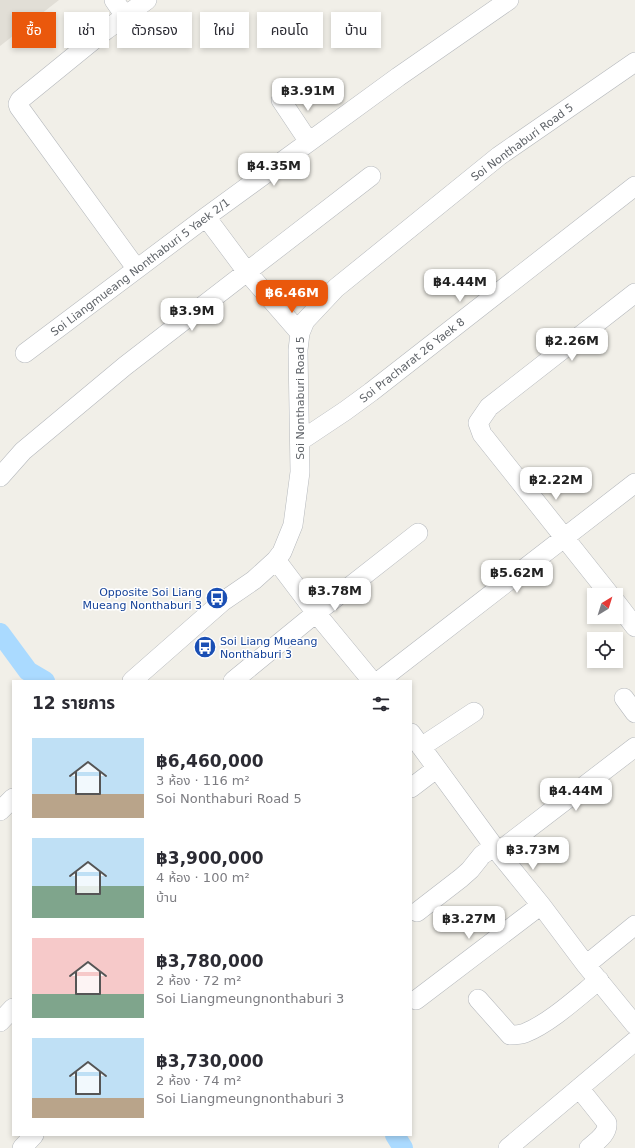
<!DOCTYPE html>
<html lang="th">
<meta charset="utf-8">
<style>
body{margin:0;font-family:"DejaVu Sans","Noto Sans Thai",sans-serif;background:#f2f2f3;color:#2b2b33;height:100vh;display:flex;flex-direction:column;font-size:15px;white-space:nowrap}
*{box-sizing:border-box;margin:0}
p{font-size:13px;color:#7c7c81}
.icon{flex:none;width:22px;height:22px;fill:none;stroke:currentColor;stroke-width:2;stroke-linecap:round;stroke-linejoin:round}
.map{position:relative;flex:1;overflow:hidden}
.drawer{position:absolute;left:12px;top:680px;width:400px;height:456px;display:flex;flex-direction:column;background:#fff;border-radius:0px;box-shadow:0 2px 6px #0003}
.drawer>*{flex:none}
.hud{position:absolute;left:12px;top:12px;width:400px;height:36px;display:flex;gap:8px}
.needle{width:26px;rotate:38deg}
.tools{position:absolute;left:587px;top:588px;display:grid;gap:8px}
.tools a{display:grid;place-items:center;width:36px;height:36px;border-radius:0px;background:#fff;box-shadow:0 2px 6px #0003;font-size:20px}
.price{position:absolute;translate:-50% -34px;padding:0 9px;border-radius:8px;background:#fff;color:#222;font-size:13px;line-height:26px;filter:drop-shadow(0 1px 2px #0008)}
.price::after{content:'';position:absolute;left:50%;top:24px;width:12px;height:9px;margin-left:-6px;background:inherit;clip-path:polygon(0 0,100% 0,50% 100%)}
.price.selected{background:#ea580c;color:#fff}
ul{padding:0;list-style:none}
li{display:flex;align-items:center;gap:12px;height:100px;padding:0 20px}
li span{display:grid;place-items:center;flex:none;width:112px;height:80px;border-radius:0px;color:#555}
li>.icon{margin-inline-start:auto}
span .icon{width:48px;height:48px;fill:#fffc;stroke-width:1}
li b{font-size:17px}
h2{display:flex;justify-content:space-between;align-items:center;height:48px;padding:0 20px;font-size:17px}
.tag{padding:0 14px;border-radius:0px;background:#fff;box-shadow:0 2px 6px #0003;font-size:14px;line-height:36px}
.tag.selected{background:#ea580c;color:#fff}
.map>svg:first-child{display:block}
.education{fill:#e1ded6}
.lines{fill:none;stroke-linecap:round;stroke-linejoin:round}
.canal{stroke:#aadaff;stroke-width:20}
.minor-casing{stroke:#b5b8bc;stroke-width:20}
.minor{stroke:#fff;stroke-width:19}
.labels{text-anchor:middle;stroke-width:3;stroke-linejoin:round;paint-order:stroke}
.street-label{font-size:11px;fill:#5f6368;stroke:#fff}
.transit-label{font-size:11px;fill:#164399;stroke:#fff;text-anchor:end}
</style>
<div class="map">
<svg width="635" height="1148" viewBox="0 0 635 1148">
<rect width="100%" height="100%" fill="#f1efe8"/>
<path class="education" d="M0,0H59L0,46Z"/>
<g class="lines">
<path class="canal" d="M0,633L28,671L45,681
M395,1135L403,1148"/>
<g class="minor-casing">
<path id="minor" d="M114,0L125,16
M281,100L309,142
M206,217L247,272L300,333
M136,268L19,107L18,104L20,100L106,30L147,0
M25,353L206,217L398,77L509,0
M300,441L345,411L371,392L635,186
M0,477L23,451L125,366L371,176
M276,560L316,613L372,681
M610,595L482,434L478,423L489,407L635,293
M616,602L635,627
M132,681L222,602L254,580L276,560L282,552L293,525L300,472L298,350L300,333L305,321L336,288L499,156L635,62
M233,681L316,613L418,533
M379,681L635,483
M624,698L635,713
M411,733L498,852L541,905L586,965L635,1025
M421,747L474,712
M411,788L436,769
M0,811L13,798
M498,852L635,747
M417,912L461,878L470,870L482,855L494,847
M586,965L635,925
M478,999L510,1035C515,1035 520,1035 525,1033C550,1023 578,997 599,980
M416,1000L541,905
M0,1022L13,1008
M579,1088L607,1123C608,1134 597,1141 589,1148
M22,1148L34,1135
M508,1148L635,1041"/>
</g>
<use href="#minor" class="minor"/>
</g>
<defs>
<g id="bus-disc" transform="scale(1.15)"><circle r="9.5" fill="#1a4fb4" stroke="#fff"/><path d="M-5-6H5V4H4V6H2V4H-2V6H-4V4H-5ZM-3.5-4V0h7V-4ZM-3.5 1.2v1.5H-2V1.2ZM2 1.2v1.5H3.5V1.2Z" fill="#fff"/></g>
</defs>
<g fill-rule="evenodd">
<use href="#bus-disc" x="217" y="598"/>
<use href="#bus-disc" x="205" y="647"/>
</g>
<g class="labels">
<g class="street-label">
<text transform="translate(522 142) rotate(-36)" y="4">Soi Nonthaburi Road 5</text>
<text transform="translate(140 267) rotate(-37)" y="4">Soi Liangmueang Nonthaburi 5 Yaek 2/1</text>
<text transform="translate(412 360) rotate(-38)" y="4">Soi Pracharat 26 Yaek 8</text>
<text transform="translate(300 398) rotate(-90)" y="4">Soi Nonthaburi Road 5</text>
</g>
<g class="transit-label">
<text x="202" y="596">Opposite Soi Liang<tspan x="202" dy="13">Mueang Nonthaburi 3</tspan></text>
<text x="220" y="645" text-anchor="start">Soi Liang Mueang<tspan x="220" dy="13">Nonthaburi 3</tspan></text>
</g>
</g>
</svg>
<div class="tools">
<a><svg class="needle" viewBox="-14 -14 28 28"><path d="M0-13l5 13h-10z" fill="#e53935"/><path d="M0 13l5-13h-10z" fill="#7c7c81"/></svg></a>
<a><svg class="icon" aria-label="locate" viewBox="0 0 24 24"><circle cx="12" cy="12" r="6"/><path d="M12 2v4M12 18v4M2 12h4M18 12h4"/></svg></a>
</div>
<b class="price" style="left:308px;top:112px">฿3.91M</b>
<b class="price" style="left:274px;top:187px">฿4.35M</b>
<b class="price" style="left:460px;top:303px">฿4.44M</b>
<b class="price selected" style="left:292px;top:314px">฿6.46M</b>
<b class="price" style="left:192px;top:332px">฿3.9M</b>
<b class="price" style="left:572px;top:362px">฿2.26M</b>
<b class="price" style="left:556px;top:501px">฿2.22M</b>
<b class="price" style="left:517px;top:594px">฿5.62M</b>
<b class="price" style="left:335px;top:612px">฿3.78M</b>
<b class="price" style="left:576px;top:812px">฿4.44M</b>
<b class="price" style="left:533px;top:871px">฿3.73M</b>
<b class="price" style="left:469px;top:940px">฿3.27M</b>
<div class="hud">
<a class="tag selected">ซื้อ</a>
<a class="tag">เช่า</a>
<a class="tag">ตัวกรอง</a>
<a class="tag">ใหม่</a>
<a class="tag">คอนโด</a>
<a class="tag">บ้าน</a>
</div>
<section class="drawer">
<h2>12 รายการ<svg class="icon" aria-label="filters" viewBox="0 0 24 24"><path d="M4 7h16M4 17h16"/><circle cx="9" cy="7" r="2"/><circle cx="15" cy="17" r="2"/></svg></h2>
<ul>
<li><span style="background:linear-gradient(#bfe0f5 70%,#b9a48a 0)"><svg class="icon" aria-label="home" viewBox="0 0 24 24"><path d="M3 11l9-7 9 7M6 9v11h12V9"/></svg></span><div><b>฿6,460,000</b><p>3 ห้อง · 116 m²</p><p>Soi Nonthaburi Road 5</p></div></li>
<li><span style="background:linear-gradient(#bfe0f5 60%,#7fa58c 0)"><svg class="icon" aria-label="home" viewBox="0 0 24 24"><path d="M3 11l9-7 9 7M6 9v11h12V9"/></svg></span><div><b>฿3,900,000</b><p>4 ห้อง · 100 m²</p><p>บ้าน</p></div></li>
<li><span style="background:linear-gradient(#f6c9c9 70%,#7fa58c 0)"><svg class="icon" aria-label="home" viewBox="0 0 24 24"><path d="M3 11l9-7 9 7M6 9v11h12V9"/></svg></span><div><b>฿3,780,000</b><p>2 ห้อง · 72 m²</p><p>Soi Liangmeungnonthaburi 3</p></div></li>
<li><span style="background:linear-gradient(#bfe0f5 75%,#b9a48a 0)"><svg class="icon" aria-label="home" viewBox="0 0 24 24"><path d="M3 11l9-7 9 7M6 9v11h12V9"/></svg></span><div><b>฿3,730,000</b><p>2 ห้อง · 74 m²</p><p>Soi Liangmeungnonthaburi 3</p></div></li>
</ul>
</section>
</div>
